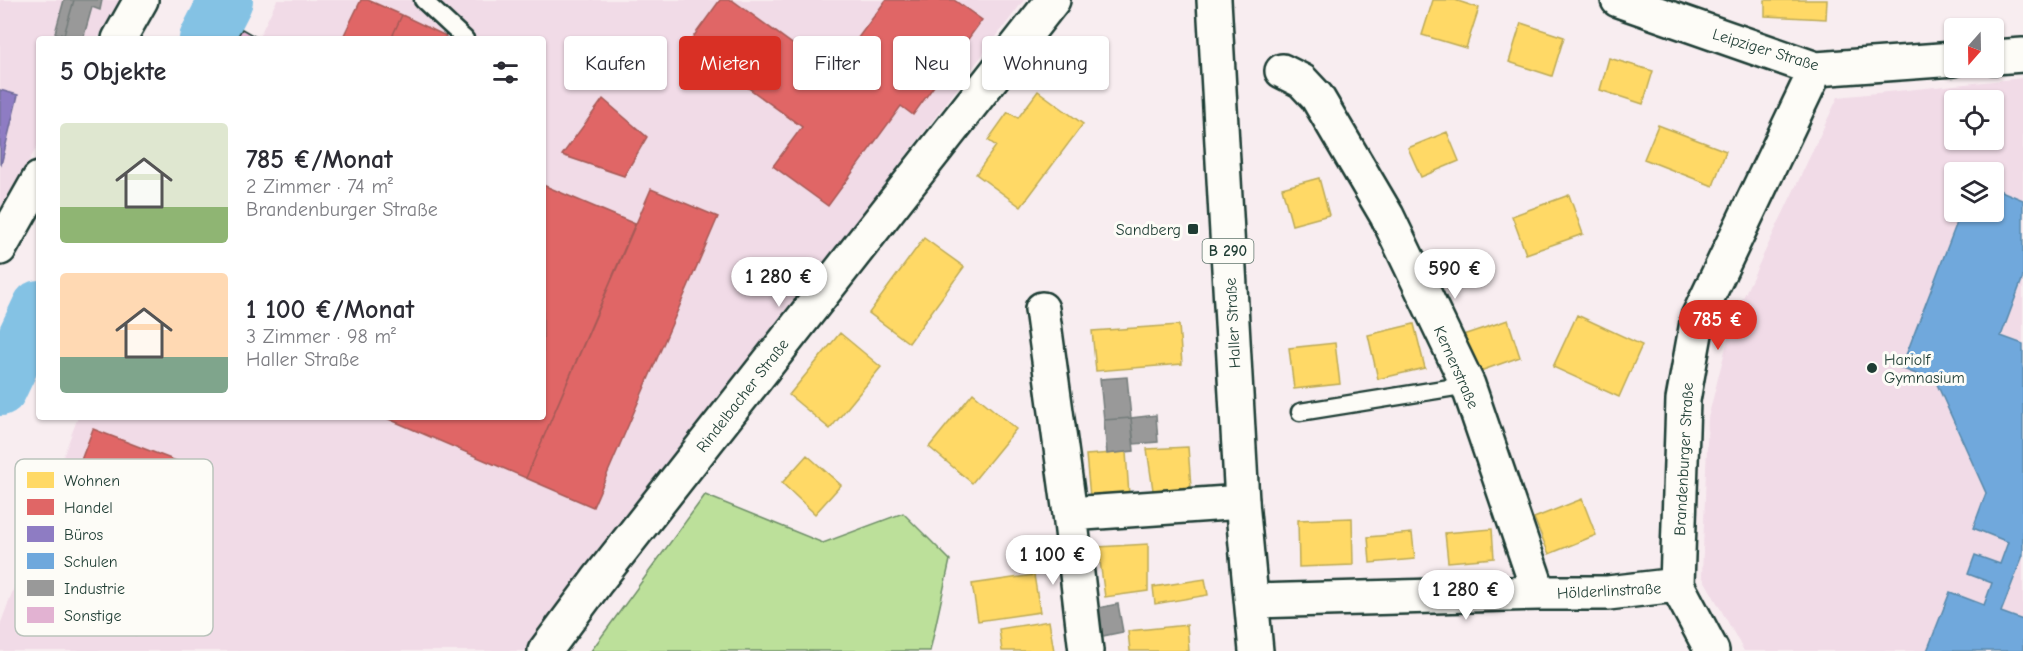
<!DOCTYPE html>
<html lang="de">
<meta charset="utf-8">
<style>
body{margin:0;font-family:"Comic Neue",sans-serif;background:#f7f7f7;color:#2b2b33;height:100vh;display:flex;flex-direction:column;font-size:22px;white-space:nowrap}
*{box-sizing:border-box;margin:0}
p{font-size:20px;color:#7c7c81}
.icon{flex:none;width:33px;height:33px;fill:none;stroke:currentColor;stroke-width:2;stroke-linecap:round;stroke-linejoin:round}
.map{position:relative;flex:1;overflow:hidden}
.sheet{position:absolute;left:36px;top:36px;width:510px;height:384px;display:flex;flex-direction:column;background:#fff;border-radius:6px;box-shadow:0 2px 4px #0004}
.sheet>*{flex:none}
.guide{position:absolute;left:564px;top:36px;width:570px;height:54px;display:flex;gap:12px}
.needle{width:39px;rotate:200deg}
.tools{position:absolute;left:1944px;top:18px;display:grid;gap:12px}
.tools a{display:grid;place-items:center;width:60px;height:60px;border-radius:6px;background:#fff;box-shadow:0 2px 4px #0004;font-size:30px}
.price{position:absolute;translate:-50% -51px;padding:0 14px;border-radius:21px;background:#fff;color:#222;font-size:20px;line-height:39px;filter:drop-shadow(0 2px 3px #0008)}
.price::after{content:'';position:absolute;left:50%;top:36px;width:18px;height:14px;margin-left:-9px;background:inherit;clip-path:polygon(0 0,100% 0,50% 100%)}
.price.selected{background:#d93025;color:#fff}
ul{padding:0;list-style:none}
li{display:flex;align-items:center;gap:18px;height:150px;padding:0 24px}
li span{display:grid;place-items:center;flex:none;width:168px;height:120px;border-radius:6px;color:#555}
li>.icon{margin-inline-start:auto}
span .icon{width:72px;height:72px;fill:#fffc;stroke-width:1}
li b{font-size:26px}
h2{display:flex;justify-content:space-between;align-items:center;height:72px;padding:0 24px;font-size:26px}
.tag{padding:0 21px;border-radius:6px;background:#fff;box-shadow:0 2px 4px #0004;font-size:21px;line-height:54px}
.tag.selected{background:#d93025;color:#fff}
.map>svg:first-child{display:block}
.built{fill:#f1dbe7;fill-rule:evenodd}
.green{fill:#bce09a;stroke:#6e8e67;stroke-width:1.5}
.homes{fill:#ffd966;stroke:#bcaa57;stroke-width:1.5}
.shops{fill:#e06666;stroke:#a65a57;stroke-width:1.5}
.offices{fill:#8e7cc3;stroke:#6d6998;stroke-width:1.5}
.schools{fill:#6fa8dc;stroke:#5788aa;stroke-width:1.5}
.industry{fill:#999;stroke:#747d7b;stroke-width:1.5}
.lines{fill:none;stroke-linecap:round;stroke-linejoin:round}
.river{stroke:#84c2e4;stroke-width:54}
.building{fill:#e2b2d2;stroke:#1f3d34;stroke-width:1.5}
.service-casing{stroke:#1f3d34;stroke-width:21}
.minor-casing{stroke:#1f3d34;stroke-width:38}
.primary-casing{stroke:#1f3d34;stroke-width:38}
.service{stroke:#fdfcf7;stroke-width:16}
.minor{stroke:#fdfcf7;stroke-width:33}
.primary{stroke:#fdfcf7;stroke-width:33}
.poi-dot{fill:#1f3d34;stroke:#fdfcf7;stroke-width:2}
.labels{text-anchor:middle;stroke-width:6;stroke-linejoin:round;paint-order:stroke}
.shield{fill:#fdfcf7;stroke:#62766e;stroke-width:1.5}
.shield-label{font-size:15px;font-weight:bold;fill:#1f3d34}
.street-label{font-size:16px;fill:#1f3d34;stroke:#fdfcf7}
.poi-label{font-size:16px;fill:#1f3d34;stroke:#fdfcf7;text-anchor:end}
.key{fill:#fdfcf7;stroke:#bac3bc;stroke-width:1.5}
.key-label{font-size:16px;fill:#1f3d34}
</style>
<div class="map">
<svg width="2023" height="651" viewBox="0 0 2023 651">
<rect width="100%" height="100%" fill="#f8edf0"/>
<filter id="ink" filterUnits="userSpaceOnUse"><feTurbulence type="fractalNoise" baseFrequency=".0167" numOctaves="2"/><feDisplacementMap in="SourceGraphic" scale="12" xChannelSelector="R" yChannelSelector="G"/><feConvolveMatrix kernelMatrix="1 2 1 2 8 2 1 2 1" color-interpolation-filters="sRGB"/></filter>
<g filter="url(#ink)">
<path class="built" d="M0,0H121L98,39H39V143L0,214Z
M277,0H1024L644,502L542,651H0V625L78,417H543V39H258Z
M2023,78V651H1744L1702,576L1708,418L1733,319L1838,97ZM1954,100H1994V140H1954ZM1954,172H1994V212H1954Z"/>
<path class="green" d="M705,495L823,543L903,513L950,560L930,651H591Z"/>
<path class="homes" d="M1433,0H1455L1479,8L1466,48L1422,35Z
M1765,0H1827L1826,19L1765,16Z
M1521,23L1564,37L1552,76L1509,62Z
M1609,58L1653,71L1643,104L1600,90Z
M1038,91L1083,124L1021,207L976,174L996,146L988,140L1008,112L1018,118Z
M1658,125L1726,151L1713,186L1644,159Z
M1447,132L1459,161L1421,177L1408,148Z
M1319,178L1329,215L1292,225L1282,188Z
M1569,195L1583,234L1526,254L1512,216Z
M924,238L964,267L909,343L869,313Z
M1577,315L1642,345L1619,397L1553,367Z
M1508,320L1520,357L1469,375L1457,337Z
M1414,324L1425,368L1378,379L1368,335Z
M1179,325L1182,364L1096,371L1092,331Z
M840,333L881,367L830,429L789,395Z
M1335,343L1340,384L1294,389L1289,348Z
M973,393L1016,429L972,483L929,447Z
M1188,447L1191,487L1153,490L1147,449Z
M1126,452L1129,495L1090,497L1086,455Z
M807,455L841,485L815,514L782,483Z
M1582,499L1596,535L1549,554L1534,518Z
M1352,518L1353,565L1299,567L1298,520Z
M1492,529L1494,558L1448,562L1445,533Z
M1412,533L1415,559L1370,563L1368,537Z
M1148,544V591L1105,597L1098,547Z
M1034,575L1040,612L978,621L972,584Z
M1205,579L1208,595L1155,604L1153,587Z
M1049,621L1054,651H1002L999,629Z
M1187,625L1189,651H1130L1128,631Z"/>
<path class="shops" d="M361,0H368L402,15L391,39H342Z
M720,0H732L832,73L886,0H954L982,20L913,115L901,106L828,206L773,166L802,127L688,44Z
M402,15L446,36L444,39H391Z
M603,99L647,137L624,176L562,155Z
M543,185L635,224L526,478L384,417H543Z
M651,189L718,217L593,507L526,478Z
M93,429L210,474L188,532L177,528L136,635L72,610L65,629L22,613Z"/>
<path class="offices" d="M0,90L18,95L1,165L0,164Z"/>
<path class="schools" d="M1994,188L2023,200V277L2001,336L2023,344V555L2001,612L2023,620V651H1927L1950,592L1984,605L1992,583L1968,574L1975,555L2000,564L2008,542L1973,528L1986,493L1936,382L1901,368L1961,212H1994Z"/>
<path class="industry" d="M64,0H74L64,35L55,33Z
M74,0H102L100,10L92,7L83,39L64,35Z
M1127,377L1131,418L1104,420L1100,379Z
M1156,415L1158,442L1134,444L1131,418Z
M1131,418L1134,451L1107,454L1104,420Z
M1118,604L1123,632L1098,637L1093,609Z"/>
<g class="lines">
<path class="river" d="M206,39L226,0
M0,389L39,307"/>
</g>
<path class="building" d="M242,29L256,37L255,39H236Z"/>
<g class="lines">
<g class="service-casing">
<path id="service" d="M423,0L465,39
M1300,412L1468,385"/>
</g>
<g class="minor-casing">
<path id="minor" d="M1618,0L1816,69L1954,59
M119,39L141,0
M1994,57L2023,55
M1282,71L1302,81L1317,97L1387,216L1468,385L1539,593
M0,248L39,179
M1042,309L1070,514L1242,502
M1070,514L1086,651
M1252,601L1539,593H1608L1677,585
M545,651L597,581L1053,0
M1712,651L1677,585L1683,400L1698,317L1816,69"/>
</g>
<g class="primary-casing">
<path id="primary" d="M1214,0L1242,502L1256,651"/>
</g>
<use href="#service" class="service"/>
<use href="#minor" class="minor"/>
<use href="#primary" class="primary"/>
</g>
</g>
<g class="poi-dot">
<rect x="1187" y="223" width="12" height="12" rx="3"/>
<circle cx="1872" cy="368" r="6"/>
</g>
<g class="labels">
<rect class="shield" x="1202.5" y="239" width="51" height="24" rx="4.5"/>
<g class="shield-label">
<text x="1228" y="256">B 290</text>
</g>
<g class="street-label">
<text transform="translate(1766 49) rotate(17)" y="6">Leipziger Straße</text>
<text transform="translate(1232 323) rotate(-93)" y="6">Haller Straße</text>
<text transform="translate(1457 367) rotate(66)" y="6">Kernerstraße</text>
<text transform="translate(742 395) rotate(-52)" y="6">Rindelbacher Straße</text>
<text transform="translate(1683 459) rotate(-87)" y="6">Brandenburger Straße</text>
<text transform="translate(1609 590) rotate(-3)" y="6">Hölderlinstraße</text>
</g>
<g class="poi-label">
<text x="1181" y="235">Sandberg</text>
<text x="1884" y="365" text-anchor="start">Hariolf<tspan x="1884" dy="18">Gymnasium</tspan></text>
</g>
</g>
<rect x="15" y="459" width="198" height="177" rx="9" class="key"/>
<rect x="27" y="472" width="27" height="16" fill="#ffd966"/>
<rect x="27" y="499" width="27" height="16" fill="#e06666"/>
<rect x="27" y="526" width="27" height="16" fill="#8e7cc3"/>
<rect x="27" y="553" width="27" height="16" fill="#6fa8dc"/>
<rect x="27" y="580" width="27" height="16" fill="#999"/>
<rect x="27" y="607" width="27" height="16" fill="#e2b2d2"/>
<g class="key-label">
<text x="64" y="486">Wohnen</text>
<text x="64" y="513">Handel</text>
<text x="64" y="540">Büros</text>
<text x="64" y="567">Schulen</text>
<text x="64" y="594">Industrie</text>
<text x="64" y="621">Sonstige</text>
</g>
</svg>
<div class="tools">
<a><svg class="needle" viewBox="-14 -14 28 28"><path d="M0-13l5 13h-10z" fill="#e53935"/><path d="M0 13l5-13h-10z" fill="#7c7c81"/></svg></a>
<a><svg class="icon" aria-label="locate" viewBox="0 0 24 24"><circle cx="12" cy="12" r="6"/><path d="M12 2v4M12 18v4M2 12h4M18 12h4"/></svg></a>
<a><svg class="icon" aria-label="layers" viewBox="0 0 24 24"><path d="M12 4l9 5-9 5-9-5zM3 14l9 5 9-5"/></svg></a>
</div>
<b class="price" style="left:1455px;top:300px">590 €</b>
<b class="price" style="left:779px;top:308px">1 280 €</b>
<b class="price selected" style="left:1718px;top:351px">785 €</b>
<b class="price" style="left:1053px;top:586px">1 100 €</b>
<b class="price" style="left:1466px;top:621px">1 280 €</b>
<div class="guide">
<a class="tag">Kaufen</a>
<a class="tag selected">Mieten</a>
<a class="tag">Filter</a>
<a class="tag">Neu</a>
<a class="tag">Wohnung</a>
</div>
<section class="sheet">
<h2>5 Objekte<svg class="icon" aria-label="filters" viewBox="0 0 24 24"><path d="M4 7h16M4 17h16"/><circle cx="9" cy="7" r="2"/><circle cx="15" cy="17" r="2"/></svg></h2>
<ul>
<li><span style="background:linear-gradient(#dfe7d0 70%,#8fb573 0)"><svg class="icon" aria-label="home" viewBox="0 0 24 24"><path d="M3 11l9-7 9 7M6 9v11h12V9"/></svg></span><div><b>785 €/Monat</b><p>2 Zimmer · 74 m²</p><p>Brandenburger Straße</p></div></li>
<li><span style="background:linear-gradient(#ffd9b3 70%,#7fa58c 0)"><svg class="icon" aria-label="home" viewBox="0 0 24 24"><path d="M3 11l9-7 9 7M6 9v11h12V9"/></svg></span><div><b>1 100 €/Monat</b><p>3 Zimmer · 98 m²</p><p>Haller Straße</p></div></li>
</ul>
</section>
</div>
